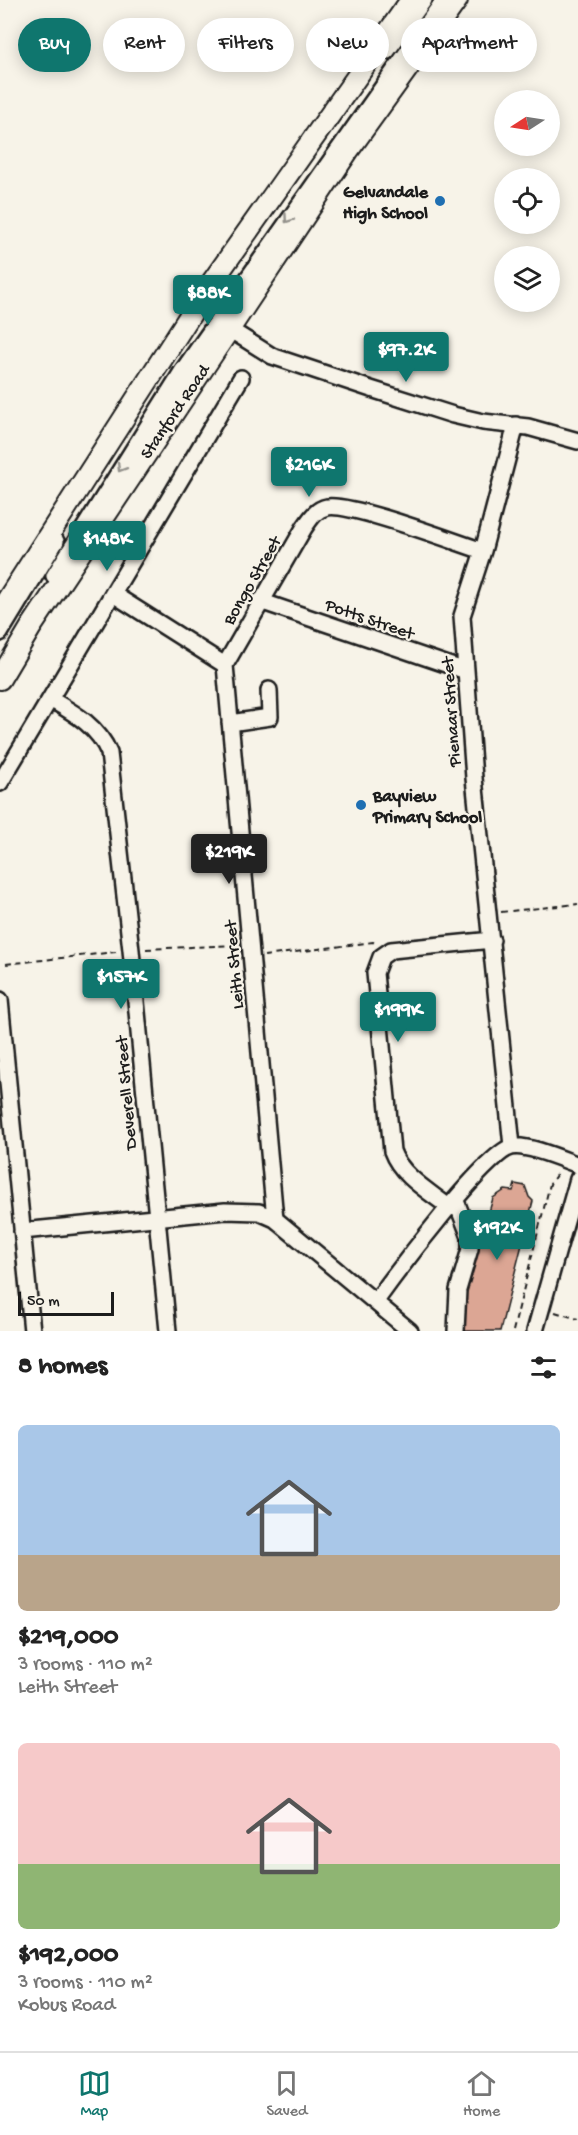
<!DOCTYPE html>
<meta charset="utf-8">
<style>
body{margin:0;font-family:"Gochi Hand",sans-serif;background:#f6f6f6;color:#222;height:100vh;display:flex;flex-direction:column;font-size:22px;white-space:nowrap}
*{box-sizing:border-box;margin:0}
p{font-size:20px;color:#767676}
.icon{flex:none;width:33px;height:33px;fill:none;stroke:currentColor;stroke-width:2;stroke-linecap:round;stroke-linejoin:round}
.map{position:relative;height:1331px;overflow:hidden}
.panel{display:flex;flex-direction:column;background:#fff;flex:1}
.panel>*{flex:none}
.banner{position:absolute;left:18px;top:18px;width:543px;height:54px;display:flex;gap:12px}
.needle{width:39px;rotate:258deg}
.controls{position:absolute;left:494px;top:90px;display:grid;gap:12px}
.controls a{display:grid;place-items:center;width:66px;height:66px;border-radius:50%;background:#fff;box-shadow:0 3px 15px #0003;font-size:30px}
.scale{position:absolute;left:18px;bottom:15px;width:96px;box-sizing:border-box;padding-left:6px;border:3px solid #1c1c1c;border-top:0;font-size:16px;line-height:21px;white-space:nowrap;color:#1c1c1c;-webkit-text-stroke:4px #f7f3e8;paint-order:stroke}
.price{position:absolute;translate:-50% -51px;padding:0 14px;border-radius:6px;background:#0f766e;color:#fff;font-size:20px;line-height:39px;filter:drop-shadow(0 2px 3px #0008)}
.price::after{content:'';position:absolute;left:50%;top:36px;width:18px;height:14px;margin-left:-9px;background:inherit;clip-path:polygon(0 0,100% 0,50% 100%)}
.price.selected{background:#222;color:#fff}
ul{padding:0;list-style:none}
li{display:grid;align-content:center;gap:12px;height:318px;padding:0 18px}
li span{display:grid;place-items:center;height:186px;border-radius:9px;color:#555}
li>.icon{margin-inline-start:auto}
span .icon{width:108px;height:108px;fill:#fffc;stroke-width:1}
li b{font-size:26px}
h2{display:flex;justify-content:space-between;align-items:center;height:72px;padding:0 18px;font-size:26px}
.tag{padding:0 21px;border-radius:27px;background:#fff;box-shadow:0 3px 15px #0003;font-size:21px;line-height:54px}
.tag.selected{background:#0f766e;color:#fff}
.tabs{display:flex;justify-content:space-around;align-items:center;height:84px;border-top:2px solid #e0e0e0;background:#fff;font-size:16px;color:#767676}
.tabs a{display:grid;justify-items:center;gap:3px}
.tabs .selected{color:#0f766e}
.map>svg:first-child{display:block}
.building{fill:#dca694;stroke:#1c1c1c;stroke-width:1.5}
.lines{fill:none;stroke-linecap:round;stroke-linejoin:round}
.minor-casing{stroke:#1c1c1c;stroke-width:20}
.major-casing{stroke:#1c1c1c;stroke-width:24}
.path{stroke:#1c1c1c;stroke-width:2;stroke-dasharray:6 4.5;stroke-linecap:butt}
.minor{stroke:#f7f3e8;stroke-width:15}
.major{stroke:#f7f3e8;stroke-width:20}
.oneway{stroke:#94928c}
.poi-dot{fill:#1f6fb2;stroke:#f7f3e8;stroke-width:2}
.labels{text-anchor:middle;stroke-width:4.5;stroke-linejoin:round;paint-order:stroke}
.poi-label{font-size:18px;font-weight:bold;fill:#1c1c1c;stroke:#f7f3e8;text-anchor:end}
.street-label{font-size:18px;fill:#1c1c1c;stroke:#f7f3e8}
</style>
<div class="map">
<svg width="578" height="1331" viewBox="0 0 578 1331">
<rect width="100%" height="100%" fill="#f7f3e8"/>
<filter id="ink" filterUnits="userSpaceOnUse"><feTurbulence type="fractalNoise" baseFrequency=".0167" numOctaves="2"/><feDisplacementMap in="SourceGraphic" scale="12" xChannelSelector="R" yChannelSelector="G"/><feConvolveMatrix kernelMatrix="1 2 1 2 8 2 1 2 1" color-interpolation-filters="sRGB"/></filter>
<g filter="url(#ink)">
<path class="building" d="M515,1184L525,1186L529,1197L533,1201L500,1331H464L465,1297L493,1198L505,1190L513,1191Z"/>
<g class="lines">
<g class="minor-casing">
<path id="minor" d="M387,51L424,0
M229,329L272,356L371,389L453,415L483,422L528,427L578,441
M54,576L183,370L444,0
M113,594L225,665L275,1219
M260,601L466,671
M0,633L56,541
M225,665L304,528C310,519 316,509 327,507C349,502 455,542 483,551
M50,699C74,713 98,726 109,753L131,950L168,1331
M230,723L270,717L269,690
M0,783L241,378
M0,1000L32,1331
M512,1146L474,778L462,616L483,551L516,425
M450,1208C430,1192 401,1176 392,1151L375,973L381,957L391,950L492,940
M22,1231L225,1211L259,1212L275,1219L410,1331
M376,1301C394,1276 488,1150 512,1147C528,1144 562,1159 578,1165
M456,1331L458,1290L470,1249V1237L456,1201
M535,1331L578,1179"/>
</g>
<g class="major-casing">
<path id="major" d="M0,611L205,292L411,0
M0,679L31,627L348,151L457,0"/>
</g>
<path class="path" d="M501,912L578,904
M146,949L236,945
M264,956L373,942L377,944
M6,964L116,952
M555,1312L578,1319
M513,1331L550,1184L558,1172"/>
<use href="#minor" class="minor"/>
<use href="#major" class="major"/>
</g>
<defs><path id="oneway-chevron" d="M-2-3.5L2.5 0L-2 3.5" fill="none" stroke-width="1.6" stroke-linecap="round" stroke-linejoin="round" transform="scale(1.5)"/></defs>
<g class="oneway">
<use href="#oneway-chevron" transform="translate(288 219) rotate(125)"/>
<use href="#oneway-chevron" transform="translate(121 468) rotate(122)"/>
</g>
</g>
<g class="poi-dot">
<circle cx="440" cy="201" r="6"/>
<circle cx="361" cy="805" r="6"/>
</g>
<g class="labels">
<g class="poi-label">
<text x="428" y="197">Gelvandale<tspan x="428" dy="21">High School</tspan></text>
<text x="373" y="801" text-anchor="start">Bayview<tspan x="373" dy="21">Primary School</tspan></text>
</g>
<g class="street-label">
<text transform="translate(174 411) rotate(-56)" y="6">Stanford Road</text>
<text transform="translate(251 580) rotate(-60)" y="6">Bongo Street</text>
<text transform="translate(370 618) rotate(19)" y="6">Potts Street</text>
<text transform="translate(450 712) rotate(-94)" y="6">Pienaar Street</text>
<text transform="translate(233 965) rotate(-95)" y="6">Leith Street</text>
<text transform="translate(125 1093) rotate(-95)" y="6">Deverell Street</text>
</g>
</g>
</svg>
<div class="controls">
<a><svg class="needle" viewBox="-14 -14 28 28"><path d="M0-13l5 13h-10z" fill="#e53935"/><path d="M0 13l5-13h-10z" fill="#767676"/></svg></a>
<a><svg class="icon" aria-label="locate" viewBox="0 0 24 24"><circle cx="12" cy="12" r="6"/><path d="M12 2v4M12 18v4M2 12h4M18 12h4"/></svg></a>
<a><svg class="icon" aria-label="layers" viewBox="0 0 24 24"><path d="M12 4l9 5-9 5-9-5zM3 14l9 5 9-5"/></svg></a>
</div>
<div class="scale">50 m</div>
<b class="price" style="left:208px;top:326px">$88K</b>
<b class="price" style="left:406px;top:383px">$97.2K</b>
<b class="price" style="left:309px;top:498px">$216K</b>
<b class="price" style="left:107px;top:572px">$148K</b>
<b class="price selected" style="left:229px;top:885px">$219K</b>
<b class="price" style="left:121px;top:1010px">$157K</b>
<b class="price" style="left:398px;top:1043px">$199K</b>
<b class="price" style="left:497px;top:1261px">$192K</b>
<div class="banner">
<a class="tag selected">Buy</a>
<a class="tag">Rent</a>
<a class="tag">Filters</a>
<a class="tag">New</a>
<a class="tag">Apartment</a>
</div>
</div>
<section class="panel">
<h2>8 homes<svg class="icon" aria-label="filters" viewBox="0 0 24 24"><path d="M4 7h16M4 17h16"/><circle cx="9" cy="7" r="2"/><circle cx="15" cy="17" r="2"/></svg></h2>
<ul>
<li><span style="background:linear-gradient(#a9c7e8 70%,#b9a48a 0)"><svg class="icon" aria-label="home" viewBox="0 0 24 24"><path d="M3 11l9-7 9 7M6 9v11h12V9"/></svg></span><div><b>$219,000</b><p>3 rooms · 110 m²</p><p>Leith Street</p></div></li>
<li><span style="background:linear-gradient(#f6c9c9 65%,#8fb573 0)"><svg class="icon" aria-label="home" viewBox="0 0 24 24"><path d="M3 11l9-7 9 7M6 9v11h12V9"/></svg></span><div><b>$192,000</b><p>3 rooms · 110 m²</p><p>Kobus Road</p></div></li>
</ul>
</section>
<nav class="tabs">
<a class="selected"><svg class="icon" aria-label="map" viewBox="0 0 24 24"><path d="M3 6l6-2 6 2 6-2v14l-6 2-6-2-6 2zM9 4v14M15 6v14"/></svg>Map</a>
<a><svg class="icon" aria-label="saved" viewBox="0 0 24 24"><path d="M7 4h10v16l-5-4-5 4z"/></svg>Saved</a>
<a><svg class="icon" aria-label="home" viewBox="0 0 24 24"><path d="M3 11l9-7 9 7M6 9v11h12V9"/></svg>Home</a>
</nav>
